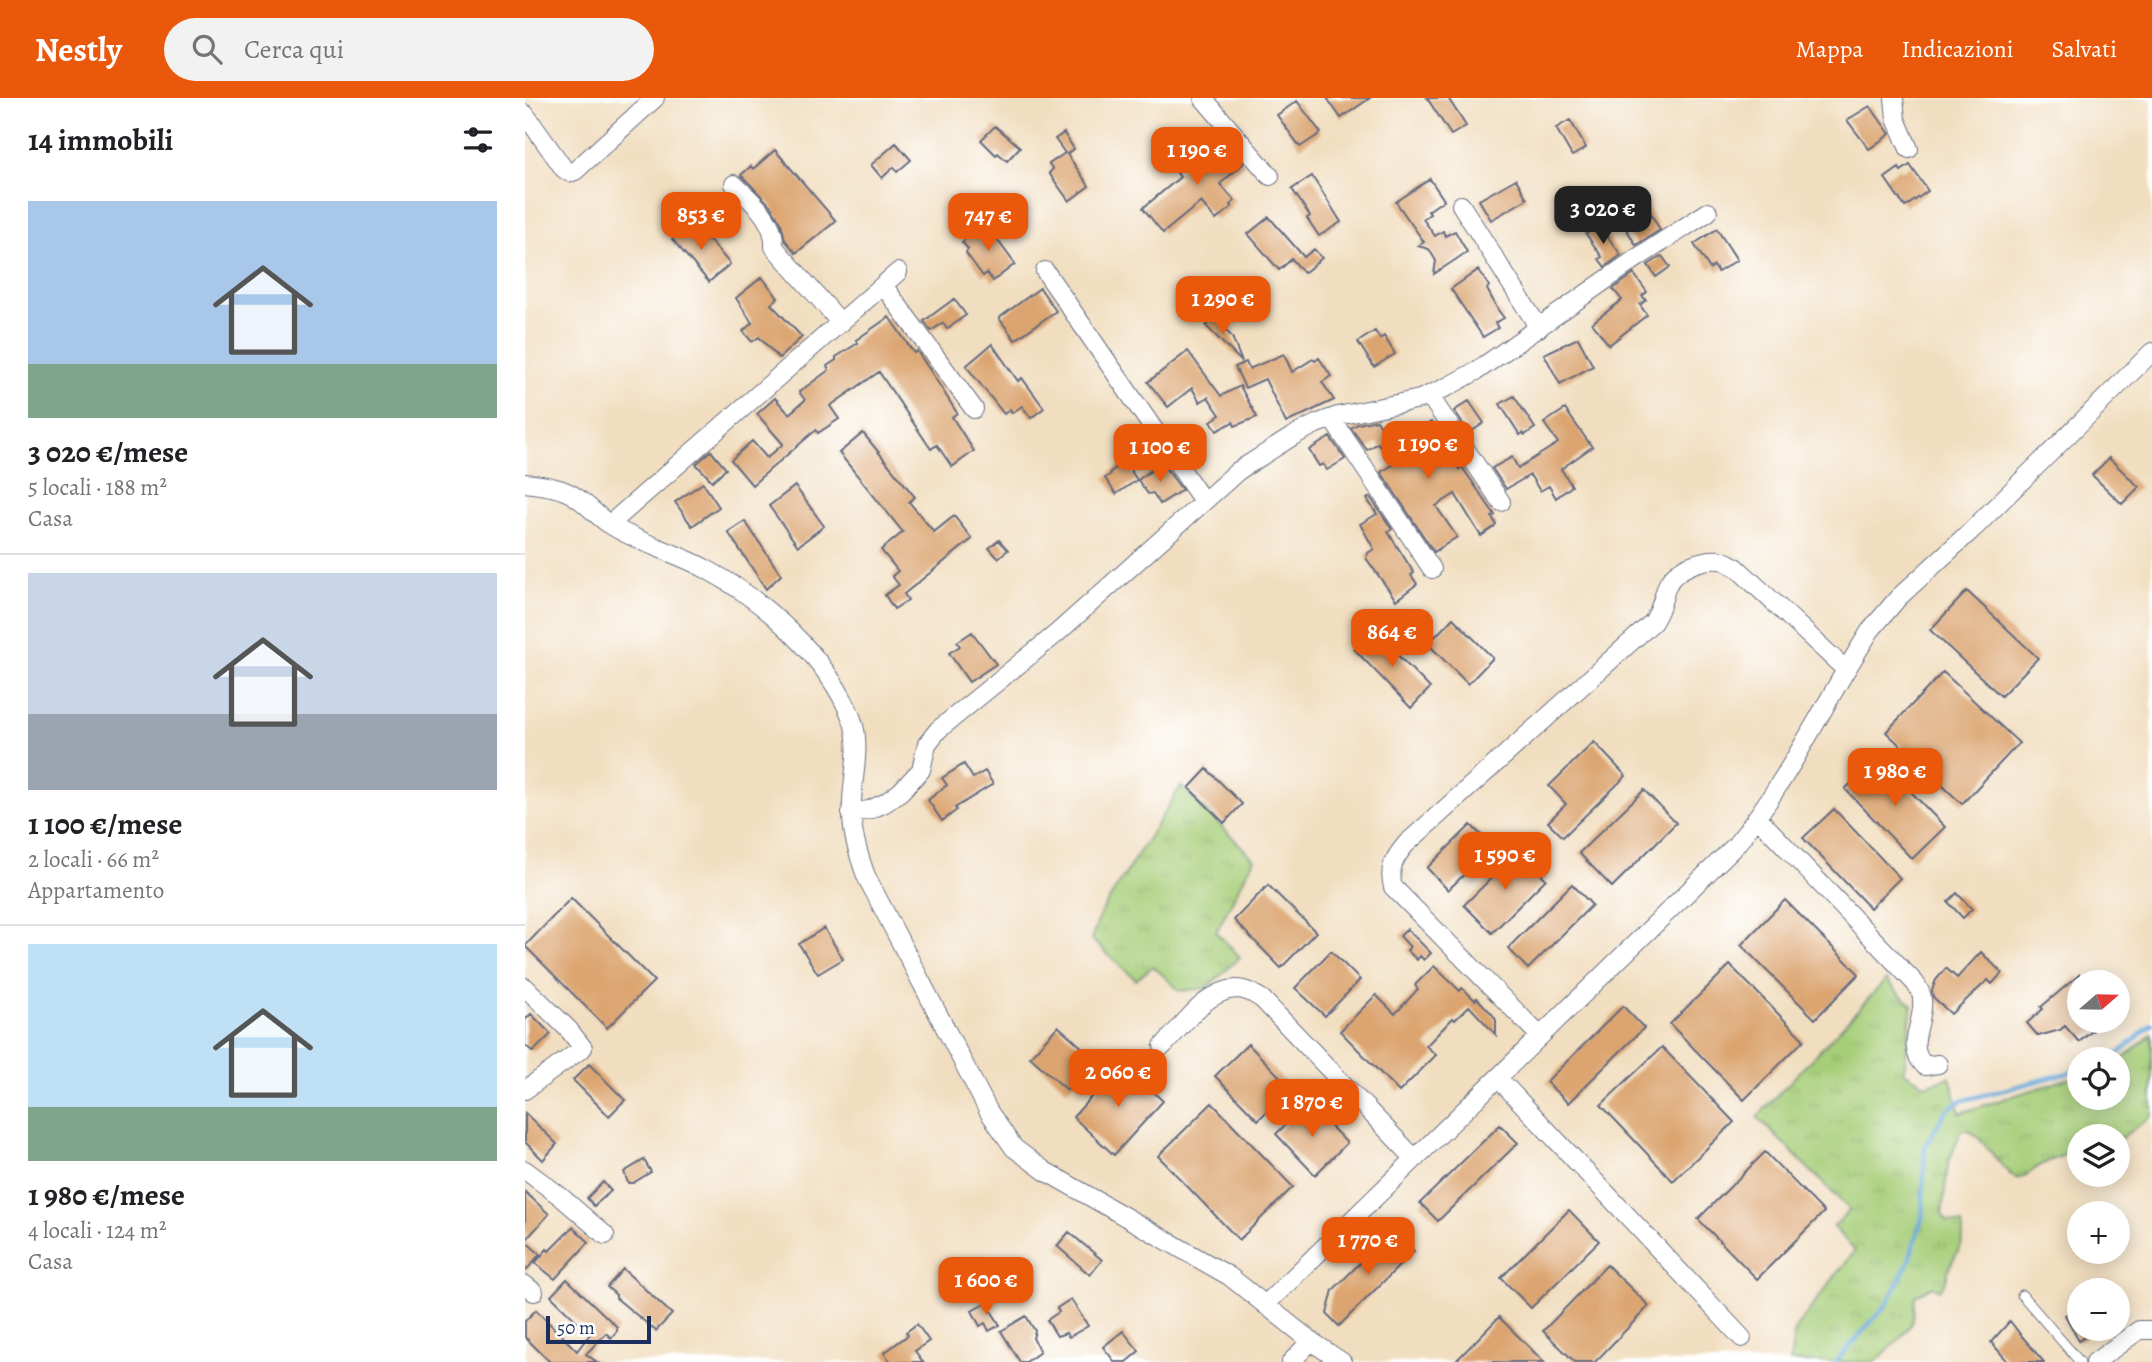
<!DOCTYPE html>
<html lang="it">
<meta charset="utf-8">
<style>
body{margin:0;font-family:Alegreya,serif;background:#f2f2f2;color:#202124;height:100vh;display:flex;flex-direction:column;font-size:26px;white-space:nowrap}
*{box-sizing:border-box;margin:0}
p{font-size:23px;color:#757577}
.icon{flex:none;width:38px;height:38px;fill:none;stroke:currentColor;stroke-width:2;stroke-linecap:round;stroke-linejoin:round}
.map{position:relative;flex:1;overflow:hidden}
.details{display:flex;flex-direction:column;background:#fff;width:525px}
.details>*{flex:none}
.needle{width:46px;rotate:70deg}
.tools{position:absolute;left:1542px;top:872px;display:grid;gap:14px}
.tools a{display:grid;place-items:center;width:63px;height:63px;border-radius:50%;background:#fff;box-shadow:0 4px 18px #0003;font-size:35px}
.scale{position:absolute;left:21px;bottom:18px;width:105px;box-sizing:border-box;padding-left:7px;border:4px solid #1b2f5e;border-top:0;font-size:19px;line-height:24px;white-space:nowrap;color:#1b2f5e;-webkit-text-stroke:5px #fff;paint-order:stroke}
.price{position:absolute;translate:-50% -60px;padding:0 16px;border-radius:14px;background:#ea580c;color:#fff;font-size:23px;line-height:46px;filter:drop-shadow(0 2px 4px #0008)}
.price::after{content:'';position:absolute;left:50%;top:42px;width:21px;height:16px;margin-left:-10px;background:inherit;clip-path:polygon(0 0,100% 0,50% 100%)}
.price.current{background:#222;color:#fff}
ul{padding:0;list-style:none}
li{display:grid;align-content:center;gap:14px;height:371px;padding:0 28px}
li+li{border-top:2px solid #e0e0e0}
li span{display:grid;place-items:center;height:217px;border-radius:0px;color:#555}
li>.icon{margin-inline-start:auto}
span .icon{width:126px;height:126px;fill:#fffc;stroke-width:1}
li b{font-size:30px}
h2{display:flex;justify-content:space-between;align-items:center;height:84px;padding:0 28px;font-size:30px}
header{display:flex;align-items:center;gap:42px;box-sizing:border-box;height:98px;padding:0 35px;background:#ea580c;color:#fff}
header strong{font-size:33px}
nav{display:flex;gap:38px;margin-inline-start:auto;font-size:24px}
.search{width:490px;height:63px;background:#f2f2f2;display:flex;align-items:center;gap:18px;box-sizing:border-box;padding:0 24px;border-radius:38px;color:#757577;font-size:26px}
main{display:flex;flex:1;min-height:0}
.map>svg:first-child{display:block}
.grass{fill:url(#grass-tufts);stroke:#607e6a;stroke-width:2}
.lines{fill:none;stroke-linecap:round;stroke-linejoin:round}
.stream{stroke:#68a7da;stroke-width:4.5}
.building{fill:#dba470}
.lane-casing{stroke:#666c80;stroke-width:11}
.street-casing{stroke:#666c80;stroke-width:20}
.lane{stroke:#fff;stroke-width:9}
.street{stroke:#fff;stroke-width:18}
</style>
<header>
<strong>Nestly</strong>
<div class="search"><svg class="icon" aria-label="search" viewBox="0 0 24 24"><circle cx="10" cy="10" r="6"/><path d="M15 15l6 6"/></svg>Cerca qui</div>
<nav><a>Mappa</a><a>Indicazioni</a><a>Salvati</a></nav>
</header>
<main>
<section class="details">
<h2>14 immobili<svg class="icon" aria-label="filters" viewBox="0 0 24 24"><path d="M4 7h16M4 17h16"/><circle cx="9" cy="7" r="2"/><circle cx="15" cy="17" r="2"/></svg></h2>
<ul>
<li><span style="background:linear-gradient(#a9c7e8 75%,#7fa58c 0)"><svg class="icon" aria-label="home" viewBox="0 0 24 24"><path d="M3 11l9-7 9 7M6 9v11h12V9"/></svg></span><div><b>3 020 €/mese</b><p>5 locali · 188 m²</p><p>Casa</p></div></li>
<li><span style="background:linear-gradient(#c9d6e8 65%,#9aa5b1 0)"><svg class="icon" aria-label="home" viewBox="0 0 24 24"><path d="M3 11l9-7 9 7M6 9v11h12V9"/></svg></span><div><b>1 100 €/mese</b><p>2 locali · 66 m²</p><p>Appartamento</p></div></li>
<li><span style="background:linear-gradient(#bfe0f5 75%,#7fa58c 0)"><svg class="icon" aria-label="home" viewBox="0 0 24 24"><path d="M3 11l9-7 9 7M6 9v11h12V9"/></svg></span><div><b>1 980 €/mese</b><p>4 locali · 124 m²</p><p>Casa</p></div></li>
</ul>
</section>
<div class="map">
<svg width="1627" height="1264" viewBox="0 0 1627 1264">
<defs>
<pattern id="grass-tufts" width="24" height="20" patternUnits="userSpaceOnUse" patternTransform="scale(1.75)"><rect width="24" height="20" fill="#a6cd77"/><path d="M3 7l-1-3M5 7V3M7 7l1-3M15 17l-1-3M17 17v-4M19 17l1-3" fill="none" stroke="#8eb069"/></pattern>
</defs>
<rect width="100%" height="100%" fill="#fff"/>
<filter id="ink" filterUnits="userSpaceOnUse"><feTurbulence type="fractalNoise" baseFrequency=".0143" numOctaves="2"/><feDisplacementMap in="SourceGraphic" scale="14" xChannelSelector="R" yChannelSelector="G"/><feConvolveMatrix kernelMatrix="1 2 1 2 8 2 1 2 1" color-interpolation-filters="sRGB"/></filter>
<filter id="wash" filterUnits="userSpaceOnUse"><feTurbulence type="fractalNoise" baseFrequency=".00686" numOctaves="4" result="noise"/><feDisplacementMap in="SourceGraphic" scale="28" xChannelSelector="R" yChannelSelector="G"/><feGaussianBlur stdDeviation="1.57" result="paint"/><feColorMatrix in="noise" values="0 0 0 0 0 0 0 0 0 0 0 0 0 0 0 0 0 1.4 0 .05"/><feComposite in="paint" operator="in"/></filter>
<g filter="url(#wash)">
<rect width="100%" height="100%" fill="#f1dec0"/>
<path class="grass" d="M656,688L729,761L691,834L715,859L682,890L655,893L628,868L611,882L566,841L577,813Z
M1361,882L1374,896L1387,906L1379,974L1401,987L1425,979L1435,1015L1554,977V999H1592L1593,965L1627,936V1018L1593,1042L1592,1038H1554V1051C1542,1056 1530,1060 1518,1066C1510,1070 1503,1077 1495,1080C1483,1085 1458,1035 1440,1031L1436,1033L1423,1066L1417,1116L1422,1123L1437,1126C1441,1149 1433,1149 1425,1168C1421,1178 1423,1184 1414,1192L1408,1188L1391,1197C1387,1207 1391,1216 1386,1225C1379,1240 1362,1252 1350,1264H1265L1270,1231L1330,1152L1308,1129L1325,1112L1232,1019Z"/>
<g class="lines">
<path class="stream" d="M1586,961L1597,953L1627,926
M1311,1264L1362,1206L1383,1165L1397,1120L1400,1048L1420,1014L1432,1004L1554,972"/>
</g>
<g id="blocks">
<path class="building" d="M802,0H845L816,20Z
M902,0H923L941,28L926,37Z
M772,3L796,35L775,49L752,17Z
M1345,8L1365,36L1344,51L1322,22Z
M1045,22L1061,50L1047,58L1031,30Z
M470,28L495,49L482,63L473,55L471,57L456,42Z
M539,35L549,51L542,56L564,88L544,103L524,75L528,71L524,66L540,55L530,41Z
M696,38L719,65L695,86L710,103L705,107L707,109L691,122L676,104L638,135L618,110L655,79L652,75Z
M371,45L386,62L372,74L369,69L357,80L346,67Z
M250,52L311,123L271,155L260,142L256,125L246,108L216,77L226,68L228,71Z
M1385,67L1403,93L1380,109L1360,80L1374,70L1376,73Z
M787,78L816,124L794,138L782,120L785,118L767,91Z
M905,81L919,102L903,113L905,116L898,121L910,138L918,133L920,138L930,133L942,154L909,176L911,163L904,151L893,148L899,144L871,104Z
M991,81L1002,101L966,122L954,102Z
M1117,99L1135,132L1111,147L1093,117L1096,116L1093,111Z
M744,119L779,159L789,151L797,160L779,175L767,161L754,172L723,136Z
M168,123L205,166L184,184L147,141Z
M460,125L490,166L468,183L462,175L458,178L441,155L443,151L437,144Z
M1074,127L1096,157L1080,169L1074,161L1077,159L1061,136Z
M1192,131L1212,162L1193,174L1189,168L1185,171L1169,146Z
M1137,158L1145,169L1131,179L1123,167Z
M953,172L964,188L962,191L973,212L979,220L970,225L973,230L958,239L926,191Z
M1109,176L1122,194L1117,198L1121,202L1115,207L1122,217L1084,247L1067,225L1097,202L1088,191Z
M237,179L253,200L246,206L277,239L254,260L234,239L227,244L218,233L227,225L211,200Z
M515,190L531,213L490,242L474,220Z
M429,201L441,217L422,231L418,225L406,233L399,223Z
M364,219L389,255L392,253L410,280L432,315L427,319L449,353L427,369L412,347L406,351L354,274L305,308L314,321L293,335L291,332L227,387L206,362L227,343L242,360L258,346L232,316L250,300L264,316L280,302L274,294L304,272L302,268L311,262V259L333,245L331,242Z
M690,219L707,239L717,264L681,228Z
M850,233L855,241L859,238L870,256L849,269L833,244Z
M1053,240L1068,268L1035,286L1019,256Z
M467,246L493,283L497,280L519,310L506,320L497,308L487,315L485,311L479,316L441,268Z
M663,253L696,298L715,288L732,319L710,328L708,324L692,333L686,323L695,317L683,299L675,304L667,290L643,309L623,284Z
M759,256L767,274L788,261L790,263L794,260L806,278L797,284L809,302L761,325L740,281L720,290L710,269L721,264L724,271Z
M989,298L1010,330L1000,337L998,335L995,337L975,306Z
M944,303L959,325L944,335L929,313Z
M1040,311L1067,349L1036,371L1047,388L1031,400L1024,388L1015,393L1005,377L981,391L967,370L987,359L993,370L1033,345L1019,325Z
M852,322L869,349L906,324L908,328L910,326L923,346L920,349L934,371L937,369L970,417L967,419L971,426L969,429L956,438L930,396L911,408L932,439L909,454L856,374L868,367L853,345L842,352L826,330L833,326Z
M338,335L390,399L384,404L409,434L429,418L447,441L379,496L383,502L369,511L360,497L374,487L367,478L373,473L356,452L378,434L314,355Z
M805,339L820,361L802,372L798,366L794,368L784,352Z
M186,353L201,371L187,383L171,366Z
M1584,360L1614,389L1597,406L1567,377Z
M600,364L612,382L591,396L580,380L586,376L585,374Z
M635,366L637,369L639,368L657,392L635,406L628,395L623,396L613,382Z
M178,385L194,409L167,428L150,404Z
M270,388L299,428L273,448L244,408Z
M845,399L867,431L863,434L889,475L886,477L892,486L871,502L841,460L843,455L849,451L835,426L852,416L842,401Z
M220,423L256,477L241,491L203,434Z
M474,442L483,452L473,460L464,450Z
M1442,493L1513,560L1476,598L1405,532Z
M928,520L968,560L943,586L903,546Z
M848,532L905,590L886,610L829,551Z
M447,534L471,566L444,584L424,555L435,548L432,544Z
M1418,574L1494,645L1437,706L1361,634Z
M1069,644L1101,678L1038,739L1023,724L1041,706L1024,688Z
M1353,660L1420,729L1387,761L1320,691Z
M439,666L448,680L460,673L468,686L430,710L432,712L417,723L403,702L422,687L417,680Z
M682,671L717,706L699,725L664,690Z
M1119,692L1151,725L1087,789L1054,755Z
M1309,711L1375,780L1345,810L1278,740Z
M946,727L968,749L923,792L902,770Z
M994,753L1021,781L967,835L939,807Z
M1047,786L1067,807L1003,871L983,850Z
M743,787L791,834L756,870L709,822Z
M1432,795L1447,811L1438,820L1423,804Z
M46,800L129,883L82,930L0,848Z
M1260,802L1334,876L1290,921L1216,847Z
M299,830L318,861L293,876L274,846Z
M882,831L906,855L899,862L895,858L892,862L882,852L885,849L875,838Z
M806,853L835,882L800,918L770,890Z
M1456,854L1477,875L1467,886L1463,882L1426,916L1408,899L1407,892L1411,882L1421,870L1432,880Z
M1205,867L1279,942L1219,1002L1145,926Z
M909,868L935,893L937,890L950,902L952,900L968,917L971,922V937L944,908L930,922L928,920L901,948L911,957L874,994L815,933L851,897L870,916L893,891L890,887Z
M1554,877V922H1580L1554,944L1540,928L1535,932L1513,938L1502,925L1518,911L1516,909Z
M1098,908L1119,930L1043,1005L1021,984Z
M6,916L26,936L8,954L0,947V922Z
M533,928L570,961L542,992L505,959Z
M723,946L766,990L733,1022L690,978Z
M1137,949L1209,1024L1148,1083L1076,1007Z
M597,965L638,1003L589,1057L548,1019Z
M64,966L100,1002L84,1018L48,982Z
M687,1005L768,1089L714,1142L633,1058Z
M783,1005L822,1045L790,1077L751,1036Z
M0,1015L32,1046L18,1062L0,1044Z
M975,1027L993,1045L913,1123L895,1105Z
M1240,1054L1299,1114L1232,1181L1173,1121Z
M119,1062L126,1074L108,1085H103L99,1074Z
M78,1084L86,1093L69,1108L62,1100Z
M0,1094L24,1116L0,1143Z
M1044,1112L1074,1143L1006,1210L976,1180Z
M48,1129L64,1144L30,1181L10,1165L22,1151L24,1153Z
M868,1132L889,1153L814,1228L802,1216L808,1192Z
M544,1134L577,1162L565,1177L532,1148Z
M0,1143L15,1156L0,1174Z
M1082,1167L1124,1208L1070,1264H1050L1018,1233Z
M98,1171L147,1216L131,1233L91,1200V1197L82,1189Z
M42,1181L92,1229V1233L86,1240L81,1235L61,1256L72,1264H25L0,1239V1223L11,1212L52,1253L65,1236L26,1198Z
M546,1201L563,1228L544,1239L541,1235L532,1238L522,1222L534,1214L532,1210Z
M461,1205L475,1227L464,1233L460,1225L455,1228L447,1213Z
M1554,1208V1230H1574L1554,1243L1540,1217Z
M501,1218L510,1233L508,1240L515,1254L501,1264H495L476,1233Z
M974,1219L1019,1264H930Z
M1485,1223L1495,1236L1519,1264H1483L1466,1244Z
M392,1226L404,1243L390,1253L398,1264H366L359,1255L383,1237L381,1234Z
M598,1233L614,1253L601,1264H590L578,1249Z"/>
</g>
</g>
<g filter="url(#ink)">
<use href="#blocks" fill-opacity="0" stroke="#666c80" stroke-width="2"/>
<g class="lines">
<g class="lane-casing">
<path id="lane" d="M1497,1197L1555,1264"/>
</g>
<g class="street-casing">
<path id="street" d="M678,0L745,78
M1369,0L1371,21L1384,51
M0,16L39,71L45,75L50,73L130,0
M209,86C227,104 251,122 249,149L316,225
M936,107L1014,230
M520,173L678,403
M358,187L449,311
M904,297L976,404
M807,321L907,471
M0,385C17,387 37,389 51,399C63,407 72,418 84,426C113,445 150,454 181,471C237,501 303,559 327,621C338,651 325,685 327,716C327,737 334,758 341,778L464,1014L489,1050L520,1073L704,1178L786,1243L817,1264
M85,426L373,174
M1321,572L1345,533L1373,500L1449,430L1627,254
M326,715L344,712L360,705L375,694L396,672L402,646L413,632L531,536L713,373L768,338L791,326L813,318L895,301L922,289L953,272L1109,162L1183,114
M1233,720L1390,885C1393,890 1397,895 1397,901C1400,925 1379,948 1400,968L1413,966
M0,889L44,932L58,950L0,992
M638,948C657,929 681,892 711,891C721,891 729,896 737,901L890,1061
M973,980L1217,1240
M0,1072L35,1098L80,1137
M0,1187L9,1194
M740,1207L1210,748C1254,694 1286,632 1321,572L1211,469C1206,467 1201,463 1195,462C1178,460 1149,470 1142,488C1136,504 1138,508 1128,524L881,746C869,760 863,771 868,789L1015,938
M766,1264L786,1243
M1570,1264L1614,1232H1627"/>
</g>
<use href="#lane" class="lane"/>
<use href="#street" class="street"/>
</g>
</g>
</svg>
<div class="tools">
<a><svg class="needle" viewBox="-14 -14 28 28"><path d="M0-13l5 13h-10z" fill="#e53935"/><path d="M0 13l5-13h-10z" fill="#757577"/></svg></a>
<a><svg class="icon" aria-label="locate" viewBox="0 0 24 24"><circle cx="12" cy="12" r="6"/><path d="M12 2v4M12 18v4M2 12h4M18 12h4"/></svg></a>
<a><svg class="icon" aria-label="layers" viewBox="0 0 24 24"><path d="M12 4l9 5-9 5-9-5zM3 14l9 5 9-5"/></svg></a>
<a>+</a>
<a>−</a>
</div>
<div class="scale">50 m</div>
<b class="price" style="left:672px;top:89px">1 190 €</b>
<b class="price current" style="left:1078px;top:148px">3 020 €</b>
<b class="price" style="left:176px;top:154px">853 €</b>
<b class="price" style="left:463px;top:155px">747 €</b>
<b class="price" style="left:698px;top:238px">1 290 €</b>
<b class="price" style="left:903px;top:383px">1 190 €</b>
<b class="price" style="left:635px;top:386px">1 100 €</b>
<b class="price" style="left:867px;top:571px">864 €</b>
<b class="price" style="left:1370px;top:710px">1 980 €</b>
<b class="price" style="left:980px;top:794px">1 590 €</b>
<b class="price" style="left:593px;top:1011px">2 060 €</b>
<b class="price" style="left:787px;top:1041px">1 870 €</b>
<b class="price" style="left:843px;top:1179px">1 770 €</b>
<b class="price" style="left:461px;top:1219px">1 600 €</b>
</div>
</main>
